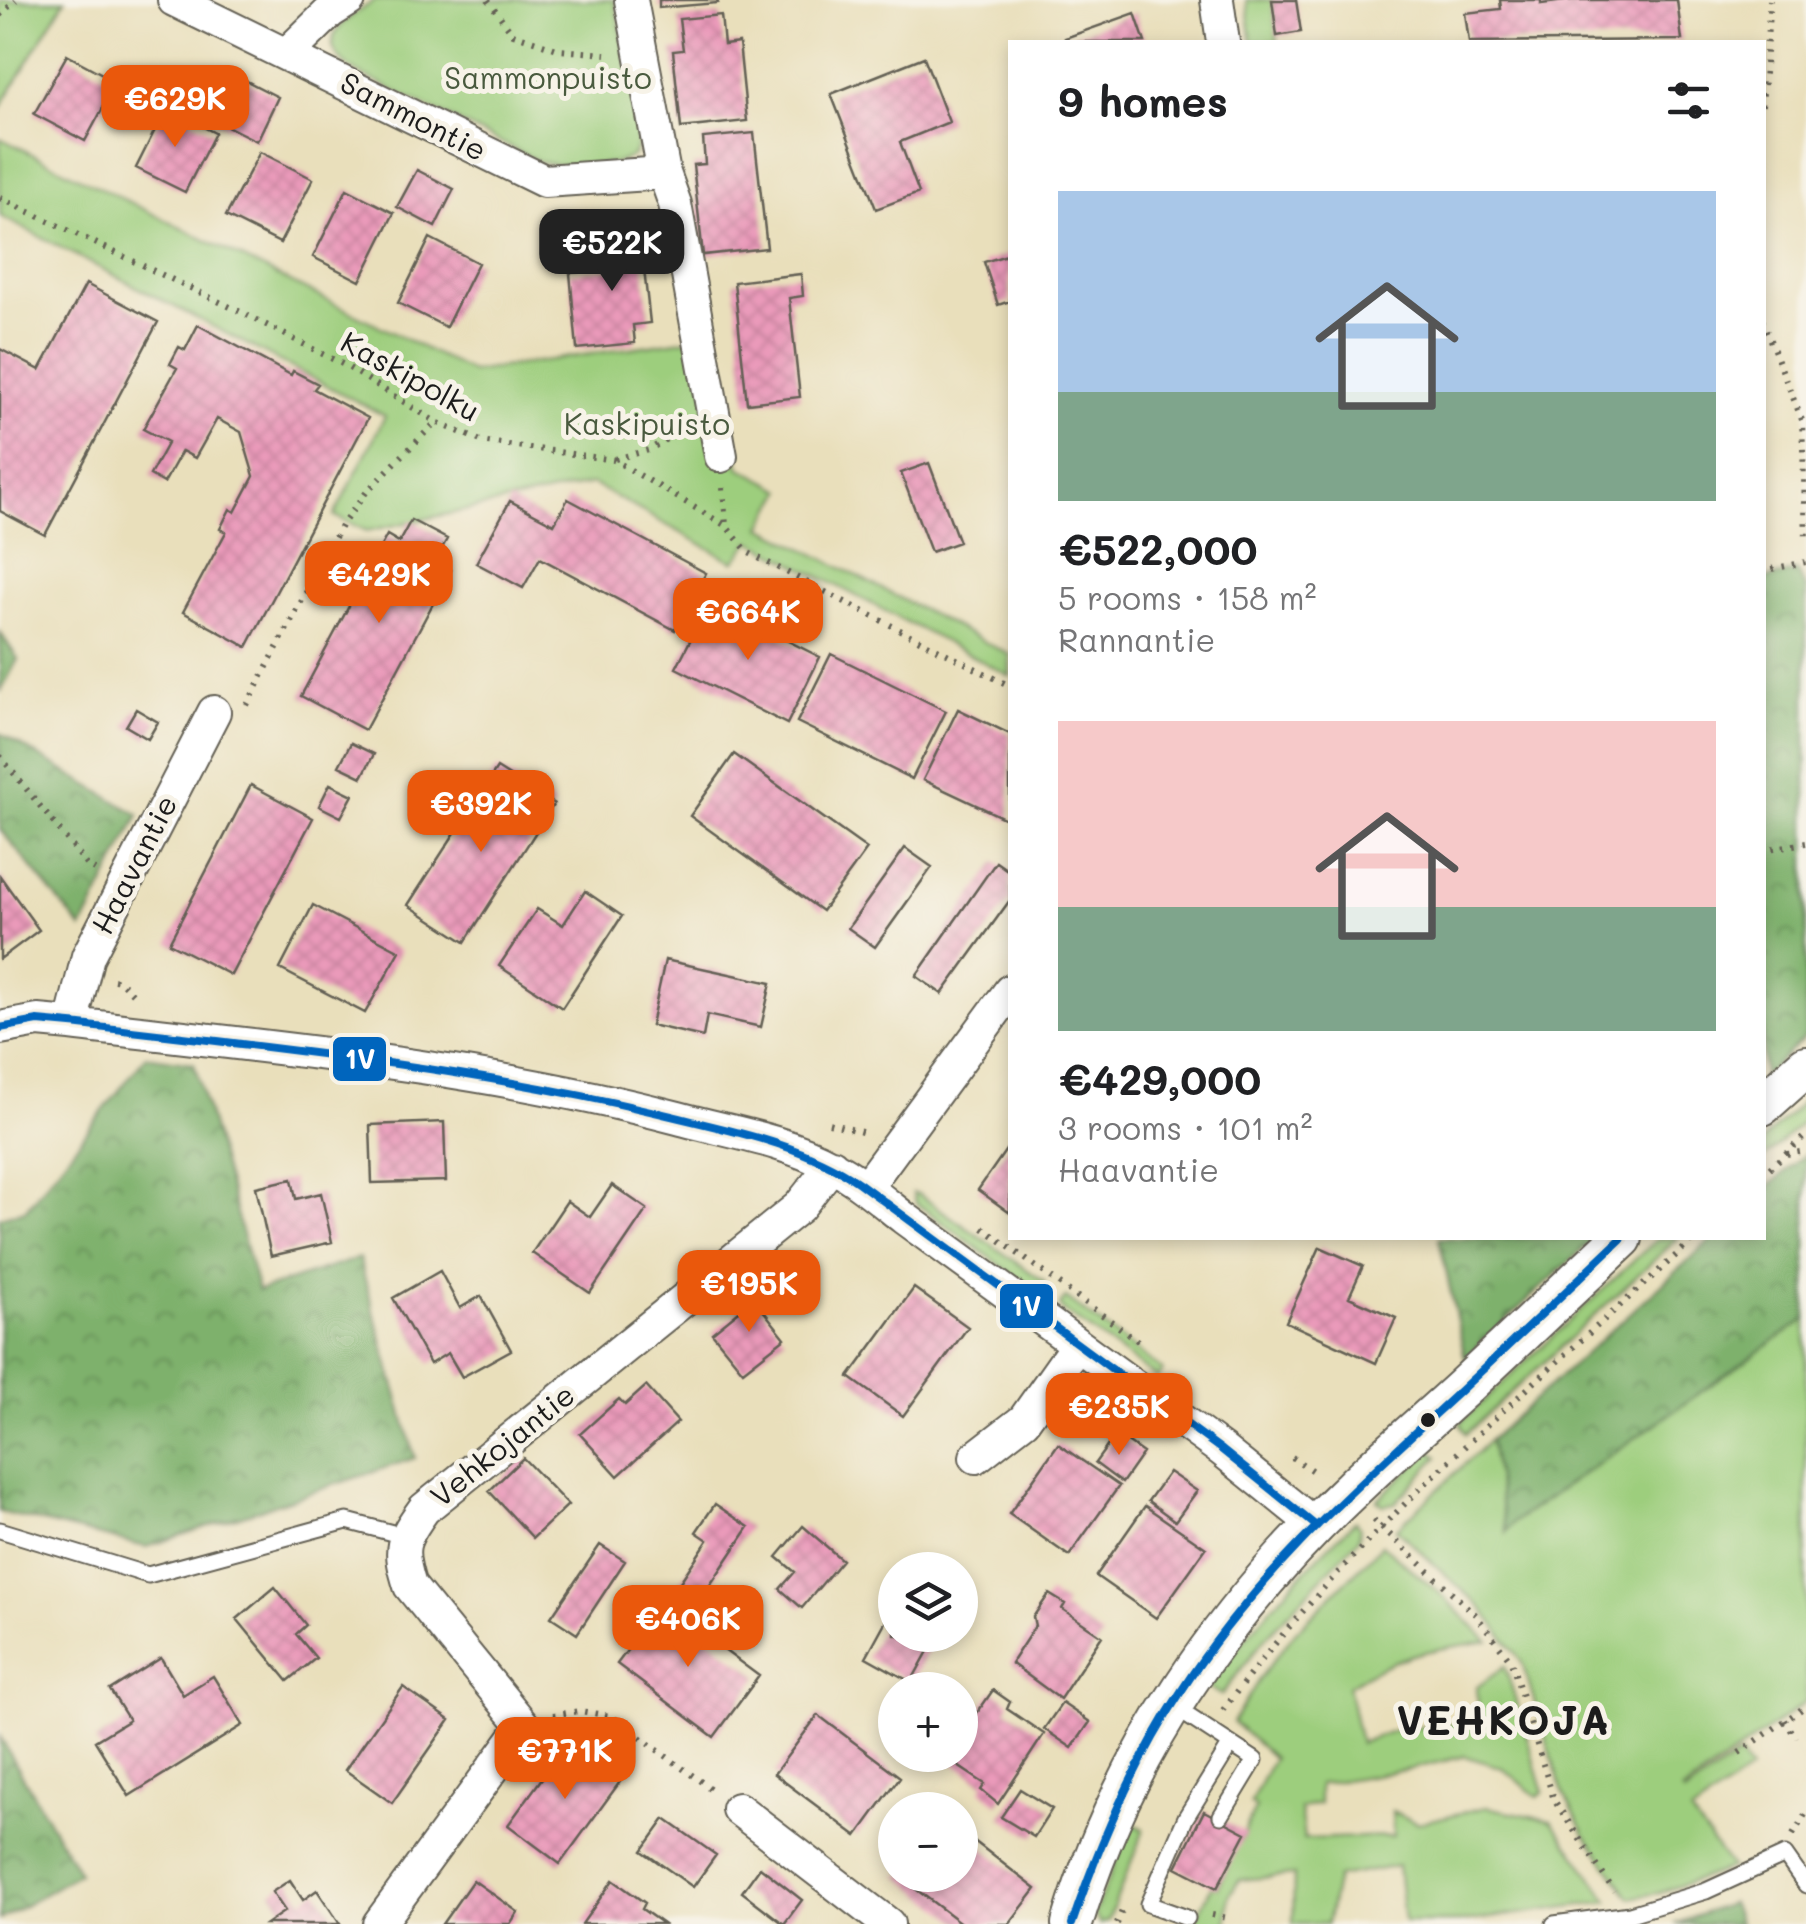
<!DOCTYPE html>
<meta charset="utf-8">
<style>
body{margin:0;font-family:Mali,sans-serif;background:#f6f6f6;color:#202124;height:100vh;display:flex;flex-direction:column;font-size:38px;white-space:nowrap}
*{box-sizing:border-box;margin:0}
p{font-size:32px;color:#757577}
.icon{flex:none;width:55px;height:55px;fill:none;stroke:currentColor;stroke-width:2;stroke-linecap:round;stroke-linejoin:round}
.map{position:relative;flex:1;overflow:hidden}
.details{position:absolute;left:1008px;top:40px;width:758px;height:1200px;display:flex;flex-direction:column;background:#fff;border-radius:0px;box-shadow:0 5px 15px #0003}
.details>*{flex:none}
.controls{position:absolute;left:878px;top:1552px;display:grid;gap:20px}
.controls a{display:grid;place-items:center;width:100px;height:100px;border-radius:50%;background:#fff;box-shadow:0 5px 15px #0003;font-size:50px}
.price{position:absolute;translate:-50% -85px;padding:0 22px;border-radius:20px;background:#ea580c;color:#fff;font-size:32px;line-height:65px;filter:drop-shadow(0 2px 5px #0008)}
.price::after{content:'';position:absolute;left:50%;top:60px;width:30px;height:22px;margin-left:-15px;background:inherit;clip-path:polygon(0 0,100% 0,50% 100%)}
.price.selected{background:#222;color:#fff}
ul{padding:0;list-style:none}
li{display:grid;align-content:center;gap:20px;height:530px;padding:0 50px}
li span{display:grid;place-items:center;height:310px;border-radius:0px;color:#555}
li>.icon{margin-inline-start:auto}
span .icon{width:180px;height:180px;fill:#fffc;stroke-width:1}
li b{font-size:42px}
h2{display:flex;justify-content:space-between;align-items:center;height:120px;padding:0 50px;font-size:42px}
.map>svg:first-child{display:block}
.green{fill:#9dce7d;stroke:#5c754c;stroke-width:2.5}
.forest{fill:url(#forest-crowns);stroke:#4d6644;stroke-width:2.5}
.building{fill:url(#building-cross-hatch)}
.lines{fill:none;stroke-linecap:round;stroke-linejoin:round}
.service-casing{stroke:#646054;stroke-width:19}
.minor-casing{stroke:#646054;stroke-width:36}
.tertiary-casing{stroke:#646054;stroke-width:44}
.path{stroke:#646054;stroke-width:6;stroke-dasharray:2.5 8;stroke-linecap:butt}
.service{stroke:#fff;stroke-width:15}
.minor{stroke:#fff;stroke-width:32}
.tertiary{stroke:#fff;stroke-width:40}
.bus-1-casing{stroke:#f7f3e8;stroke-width:15}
.bus-1{stroke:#0065bd;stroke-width:8}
.bus-dot{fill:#1c1c1c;stroke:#f7f3e8;stroke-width:4}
.labels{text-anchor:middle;stroke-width:10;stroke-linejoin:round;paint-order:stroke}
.park-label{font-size:30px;fill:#495a3e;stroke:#f7f3e8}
.street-label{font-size:30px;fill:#1c1c1c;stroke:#f7f3e8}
.district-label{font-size:40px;font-weight:bold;letter-spacing:2.5px;fill:#1c1c1c;stroke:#f7f3e8}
.line-badge{stroke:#f7f3e8;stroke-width:4}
.badge-label{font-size:28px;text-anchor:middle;font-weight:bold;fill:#fff}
</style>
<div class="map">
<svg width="1806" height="1924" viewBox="0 0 1806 1924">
<defs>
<pattern id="forest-crowns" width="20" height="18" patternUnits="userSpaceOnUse" patternTransform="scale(2.5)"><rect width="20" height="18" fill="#7eb16c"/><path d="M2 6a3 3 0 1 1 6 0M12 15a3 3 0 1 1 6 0" fill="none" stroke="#668f58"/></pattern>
<pattern id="building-cross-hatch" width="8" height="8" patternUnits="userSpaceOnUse" patternTransform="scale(2.5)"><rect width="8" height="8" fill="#ea9aba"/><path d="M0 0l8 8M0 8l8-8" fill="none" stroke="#c8849f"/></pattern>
</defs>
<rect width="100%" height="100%" fill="#f7f3e8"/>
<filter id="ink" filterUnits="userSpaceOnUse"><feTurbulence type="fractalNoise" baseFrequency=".01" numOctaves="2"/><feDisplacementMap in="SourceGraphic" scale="20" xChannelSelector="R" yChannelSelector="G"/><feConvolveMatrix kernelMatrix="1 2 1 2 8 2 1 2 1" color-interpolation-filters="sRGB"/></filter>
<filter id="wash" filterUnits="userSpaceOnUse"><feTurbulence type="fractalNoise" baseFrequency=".0048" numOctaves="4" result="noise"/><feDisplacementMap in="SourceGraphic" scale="40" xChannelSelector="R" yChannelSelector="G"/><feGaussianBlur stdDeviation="2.25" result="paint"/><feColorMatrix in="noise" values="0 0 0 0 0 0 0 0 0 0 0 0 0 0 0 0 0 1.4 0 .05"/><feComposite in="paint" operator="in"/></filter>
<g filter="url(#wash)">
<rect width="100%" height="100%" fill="#e9dfbb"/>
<path class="green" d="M0,0H65L0,108Z
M376,0H614C620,23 646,141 634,154C621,169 559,166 541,162L358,73C307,42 343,21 376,0Z
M1246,0H1272L1278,42H1252Z
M0,138L472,372L710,336L716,362L723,361L739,467L783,490L762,527L1010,655V676L751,541L734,562L592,484L367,531L334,516L385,416L0,216Z
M1806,1099V1119L1763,1159V1140Z
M913,1193L918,1194L1045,1282L1037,1292L916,1203Z
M1658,1238H1678L1466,1434L1460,1423Z
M1066,1298L1163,1371L1157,1378L1062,1310L1060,1305Z
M1806,1319V1702L1682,1792L1684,1794L1740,1755L1750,1771L1691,1814L1731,1868L1659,1893L1630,1898L1585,1834L1562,1790L1522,1662L1481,1607L1396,1529L1490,1440L1507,1530L1514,1522Z
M1431,1450L1438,1457L1395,1503L1383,1505L1377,1500Z
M1355,1521L1360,1528L1359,1538L1265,1638L1221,1695L1207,1687C1252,1627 1300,1572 1355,1521Z
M1382,1545L1443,1596L1488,1641C1430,1650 1400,1652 1348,1686L1360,1743L1395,1730L1479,1721L1477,1687L1505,1666L1544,1792L1538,1797L1503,1768L1465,1756L1411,1769L1319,1784V1803L1300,1809L1304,1839L1393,1836L1392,1811L1418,1823L1486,1807L1551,1820L1609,1901L1462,1922H1404L1398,1866L1337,1877L1327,1924H1293L1294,1875L1239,1880L1229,1896L1227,1924H1194L1212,1885L1218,1887L1256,1807L1250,1804L1273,1758L1233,1722L1260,1678L1295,1632Z
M1131,1823L1144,1829L1108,1921L1100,1924L1094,1914Z"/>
<path class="forest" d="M1797,571L1806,590V1036L1763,1077V580Z
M0,632L18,659L0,693Z
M0,733L139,815L82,929L0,829Z
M146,1056L194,1063L258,1291L359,1258L415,1458L146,1547L0,1512V1217L25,1210Z
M1806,1153V1319L1514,1522L1506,1532L1490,1440L1713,1238H1762L1763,1192Z
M1439,1238H1595L1465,1358Z
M0,1737L79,1873L0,1920Z
M1731,1903L1740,1924H1675Z"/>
<g id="blocks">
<path class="building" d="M659,0H717L718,3L659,8Z
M1272,0H1296L1301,32L1277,36Z
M1500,0H1541V4L1572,0H1677L1682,40L1469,42L1465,13L1501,9Z
M1135,13L1145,42H1066L1065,38Z
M721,15L724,45L739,43L747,121L681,128L673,51L683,50L679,19Z
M67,55L117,82L85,141L34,114Z
M924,57L949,122L900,142L919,193L876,209L831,94Z
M239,77L278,97L257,141L217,121Z
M166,108L215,133L185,192L136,168Z
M754,133L767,248L703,255L693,165L705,164L703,138Z
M260,152L313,179L280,243L226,216Z
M417,170L454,189L435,227L397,207Z
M347,189L394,213L360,281L313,257Z
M638,215L650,323L633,325L635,343L577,349L570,273L620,268L615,218Z
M430,238L478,263L446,327L398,303Z
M1010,254V301L998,305L984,262Z
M801,274L803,296L789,298L800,397L747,403L734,282Z
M86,284L158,322L45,535L0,511V349L40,370Z
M198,325L291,375L293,371L318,384L314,389L368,418L247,647L183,612L226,532L220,529L230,509L235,512L254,476L241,432L217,419L195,458L182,451L164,483L150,475L168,442L143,429L177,368L170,364L179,347L185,350Z
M929,463L959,542L931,552L901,473Z
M568,499L706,573L675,630L540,558L523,588L476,563L510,501L554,524Z
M411,520L447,539L435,561L451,570L365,730L301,696L387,535L399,542Z
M710,602L820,657L787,724L676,668Z
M831,654L946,711L912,779L797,722Z
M136,709L158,722L148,739L126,726Z
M958,709L1010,734V821L923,780Z
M351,743L374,754L362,777L339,766Z
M734,754L867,849L822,911L690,816Z
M497,768L554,804L465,942L408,905Z
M330,784L353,795L341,817L319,806Z
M251,785L313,818L231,975L169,943Z
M905,848L932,867L875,947L848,928Z
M996,862L1010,872V900L942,994L916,976Z
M0,876L39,930L0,959Z
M585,891L622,916L562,1008L499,966L537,909L563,925Z
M313,905L400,951L365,1013L280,969Z
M665,960L771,983L761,1027L707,1015L703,1037L651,1025Z
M444,1122L446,1181L372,1183L370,1125Z
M1010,1144V1213L978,1190Z
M292,1179L296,1199L321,1193L332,1242L271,1256L256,1187Z
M612,1185L647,1209L590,1293L532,1253L567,1201L590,1217Z
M1320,1247L1363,1266L1349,1297L1396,1318L1376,1363L1286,1322Z
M440,1271L460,1308L481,1296L511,1350L462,1377L448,1353L430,1364L393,1298Z
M914,1288L968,1327L903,1416L849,1377Z
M754,1299L785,1338L743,1371L712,1333Z
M646,1386L678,1422L618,1476L580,1434L619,1399L625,1405Z
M1116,1434L1143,1453L1122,1483L1095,1463Z
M1058,1444L1119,1486L1069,1556L1009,1514Z
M523,1458L568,1505L533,1538L489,1491Z
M1169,1472L1197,1491L1175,1521L1148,1501Z
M715,1504L749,1527L696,1606L674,1591L708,1540L696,1532Z
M1145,1506L1206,1548L1156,1618L1096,1576Z
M803,1526L842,1560L802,1608L780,1589L795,1572L777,1557Z
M600,1545L625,1561L577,1634L551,1617Z
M275,1587L306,1625L296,1634L316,1658L288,1681L237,1619Z
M1049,1594L1065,1604L1062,1609L1102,1636L1060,1699L1011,1663L1035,1626L1033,1617Z
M662,1604L759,1676L714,1737L617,1664Z
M895,1604V1635H937L911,1682L866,1657Z
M161,1658L183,1695L213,1676L243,1725L129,1796L95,1741L129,1720L110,1690Z
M403,1687L450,1720L392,1803L345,1770Z
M993,1690L1010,1702L1007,1709L1044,1734L998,1804L981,1790L985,1784L952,1762L960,1755V1749L977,1722L975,1716Z
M1062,1703L1090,1722L1072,1748L1044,1729Z
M818,1715L900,1777L857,1836L774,1774Z
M569,1741L622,1779L560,1864L508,1825Z
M1020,1789L1052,1809L1034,1837L1001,1817Z
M1204,1811L1246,1833L1217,1888L1176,1867Z
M665,1819L716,1855L693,1887L642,1851Z
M960,1830L1036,1889L1009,1924H962L897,1875H960Z
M760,1867L802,1900L784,1924L742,1892Z
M290,1880L303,1900L317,1890L340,1924H266L285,1911L272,1892Z
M473,1880L518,1912L510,1924H442Z
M613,1880L645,1903L642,1909L663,1924H582Z"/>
</g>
</g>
<g filter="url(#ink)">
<use href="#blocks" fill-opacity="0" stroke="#646054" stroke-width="2.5"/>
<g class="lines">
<g class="service-casing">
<path id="service" d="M0,1530L148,1575L347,1521L404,1536
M1174,1707L1255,1760L1221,1816
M1187,1918L1148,1904L1186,1817L1231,1744
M1554,1924L1630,1914L1706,1891L1785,1855L1806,1885"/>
</g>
<g class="minor-casing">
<path id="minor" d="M174,0L544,181L664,173
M631,0L664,173L675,204L721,456
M1217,0L1223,42
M287,54L330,12L349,0
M71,1024L88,956L214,712
M0,1028L38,1021L71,1024C275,1048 479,1066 678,1118C729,1132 784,1140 830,1165C857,1179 880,1199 904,1218L1222,1450L1315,1525
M866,1187L1010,991
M976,1457L1024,1420L1077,1345
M738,1809L888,1924
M379,1924L524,1726L410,1586C398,1548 401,1541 424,1509L799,1207L832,1165"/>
</g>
<g class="tertiary-casing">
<path id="tertiary" d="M1762,1105L1806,1066
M1072,1924C1122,1756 1223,1610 1351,1490C1387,1455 1426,1422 1463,1388C1516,1338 1569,1288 1622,1238"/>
</g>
<path class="path" d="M488,0L513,34L560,50L606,54
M0,15L16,0
M1762,106L1770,0
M0,198L243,313L346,366L436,422L481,441L614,460L726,526L749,553L1010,686
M1762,320L1802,420L1806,538
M615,459L649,450L681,430
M723,488L726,525
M1762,571L1806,562
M247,705L341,526L368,490L436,422
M0,756L88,866L95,870
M1762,850L1806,843
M114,980L120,981L135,996
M829,1123L865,1133
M1787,1154L1806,1151
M1762,1175L1806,1135
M983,1228L1138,1341
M1292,1457L1314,1472
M1374,1520L1476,1615L1511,1661L1554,1800L1614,1891
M1223,1710C1355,1531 1532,1387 1695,1238
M553,1715L580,1711L611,1716L711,1789
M1785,1720L1796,1738
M1739,1753L1806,1706
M1793,1835L1806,1813
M1212,1915L1227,1918
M1117,1924L1123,1908"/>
<use href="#service" class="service"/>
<use href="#minor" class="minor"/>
<use href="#tertiary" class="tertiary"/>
<g class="bus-1-casing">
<path id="bus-1" d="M0,1028L38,1021L71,1024C268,1047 465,1067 659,1113C727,1130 799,1142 859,1183L1222,1450L1315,1525
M1072,1924C1100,1841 1134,1763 1182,1690C1257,1573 1360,1483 1461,1390C1515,1340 1568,1289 1622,1238"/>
</g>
<use href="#bus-1" class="bus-1"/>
</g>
</g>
<circle class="bus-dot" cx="1428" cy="1420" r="9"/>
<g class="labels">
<g class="park-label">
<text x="548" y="89">Sammonpuisto</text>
<text x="647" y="435">Kaskipuisto</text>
</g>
<g class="street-label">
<text transform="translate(413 117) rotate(27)" y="10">Sammontie</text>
<text transform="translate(410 377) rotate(29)" y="10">Kaskipolku</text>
<text transform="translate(135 865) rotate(-63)" y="10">Haavantie</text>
<text transform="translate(503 1446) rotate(-39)" y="10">Vehkojantie</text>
</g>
<g class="district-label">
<text x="1504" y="1735">VEHKOJA</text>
</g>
</g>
<g class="line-badge">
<rect x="331" y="1035" width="57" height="48" rx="10" fill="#0065bd"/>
<rect x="998" y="1282" width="57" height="48" rx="10" fill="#0065bd"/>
</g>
<g class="badge-label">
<text x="360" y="1069">1V</text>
<text x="1026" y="1316">1V</text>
</g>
</svg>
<div class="controls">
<a><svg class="icon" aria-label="layers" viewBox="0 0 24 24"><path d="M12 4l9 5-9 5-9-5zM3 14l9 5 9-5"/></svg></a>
<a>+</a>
<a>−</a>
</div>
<b class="price" style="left:175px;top:150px">€629K</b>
<b class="price selected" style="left:612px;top:294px">€522K</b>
<b class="price" style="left:379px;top:626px">€429K</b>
<b class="price" style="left:748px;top:663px">€664K</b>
<b class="price" style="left:481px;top:855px">€392K</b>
<b class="price" style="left:749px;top:1335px">€195K</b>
<b class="price" style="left:1119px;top:1458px">€235K</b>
<b class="price" style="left:688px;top:1670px">€406K</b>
<b class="price" style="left:565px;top:1802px">€771K</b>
<section class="details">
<h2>9 homes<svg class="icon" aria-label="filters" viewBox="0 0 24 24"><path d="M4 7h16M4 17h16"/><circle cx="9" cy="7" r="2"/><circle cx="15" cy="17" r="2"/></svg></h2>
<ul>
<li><span style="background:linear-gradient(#a9c7e8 65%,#7fa58c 0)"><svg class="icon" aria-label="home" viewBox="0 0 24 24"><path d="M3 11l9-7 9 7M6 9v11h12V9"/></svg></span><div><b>€522,000</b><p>5 rooms · 158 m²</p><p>Rannantie</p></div></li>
<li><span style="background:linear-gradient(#f6c9c9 60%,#7fa58c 0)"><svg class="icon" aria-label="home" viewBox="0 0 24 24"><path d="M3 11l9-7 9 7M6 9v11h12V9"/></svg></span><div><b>€429,000</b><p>3 rooms · 101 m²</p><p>Haavantie</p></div></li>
</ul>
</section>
</div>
